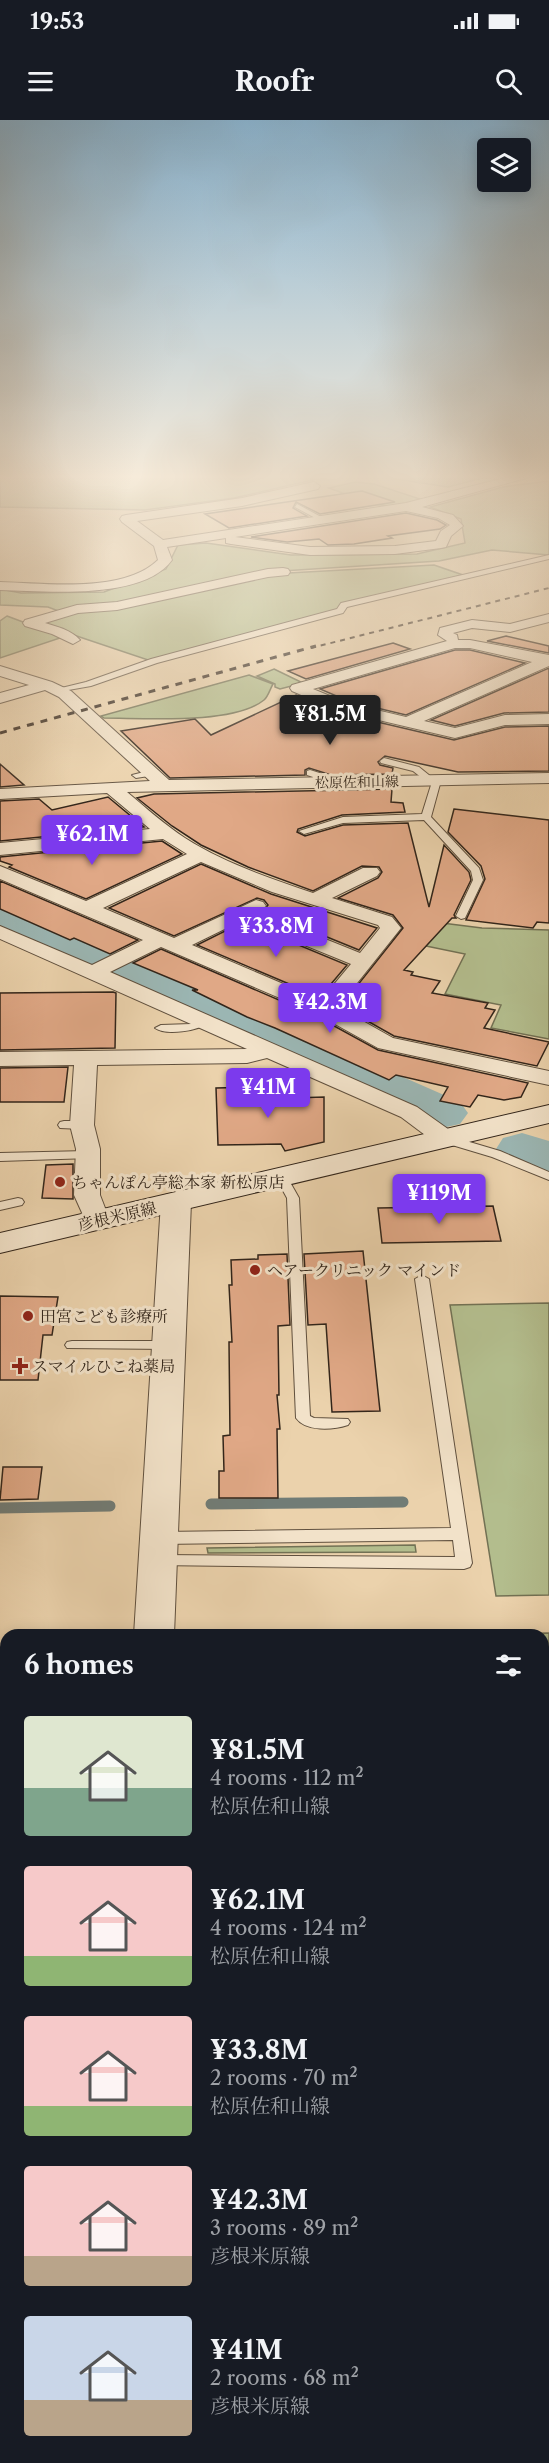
<!DOCTYPE html>
<meta charset="utf-8">
<style>
body{margin:0;font-family:"Libre Caslon Text","Noto Serif JP",serif;background:#242831;color:#f1f3f6;height:100vh;display:flex;flex-direction:column;font-size:22px;white-space:nowrap}
*{box-sizing:border-box;margin:0}
p{font-size:20px;color:#9ea1a6}
.icon{flex:none;width:33px;height:33px;fill:none;stroke:currentColor;stroke-width:2;stroke-linecap:round;stroke-linejoin:round}
.map{position:relative;flex:1;overflow:hidden}
.side{position:absolute;left:0px;top:1509px;width:549px;height:834px;display:flex;flex-direction:column;background:#171b24;border-radius:18px 18px 0 0;box-shadow:0 3px 15px #0003}
.side>*{flex:none}
.controls{position:absolute;left:477px;top:18px;display:grid;gap:12px}
.controls a{display:grid;place-items:center;width:54px;height:54px;border-radius:6px;background:#171b24;box-shadow:0 3px 15px #0003;font-size:30px}
.price{position:absolute;translate:-50% -51px;padding:0 14px;border-radius:6px;background:#7c3aed;color:#fff;font-size:20px;line-height:39px;filter:drop-shadow(0 2px 3px #0008)}
.price::after{content:'';position:absolute;left:50%;top:36px;width:18px;height:14px;margin-left:-9px;background:inherit;clip-path:polygon(0 0,100% 0,50% 100%)}
.price.selected{background:#222;color:#fff}
ul{padding:0;list-style:none}
li{display:flex;align-items:center;gap:18px;height:150px;padding:0 24px}
li span{display:grid;place-items:center;flex:none;width:168px;height:120px;border-radius:6px;color:#555}
li>.icon{margin-inline-start:auto}
span .icon{width:72px;height:72px;fill:#fffc;stroke-width:1}
li b{font-size:26px}
h2{display:flex;justify-content:space-between;align-items:center;height:72px;padding:0 24px;font-size:26px}
.status{display:flex;justify-content:space-between;align-items:center;height:42px;padding:0 30px;background:#171b24;direction:ltr}
.status svg{height:16px;fill:currentColor}
header{display:flex;justify-content:space-between;align-items:center;height:78px;padding:0 24px;background:#171b24;font-size:27px;font-weight:700}
.map>svg:first-child{display:block}
.green{fill:#b3bd8d;stroke:#727154;stroke-width:1.5}
.lines{fill:none;stroke-linecap:round;stroke-linejoin:round}
.stream{stroke:#717c76;stroke-width:11}
.river{fill:#9bb6b3;fill-rule:evenodd}
.building{fill:#e0a886;stroke:#32251a;stroke-width:1.5}
.service-casing{stroke:#60503e;stroke-width:2}
.minor-casing{stroke:#60503e;stroke-width:2}
.tertiary-casing{stroke:#60503e;stroke-width:2}
.secondary-casing{stroke:#32251a;stroke-width:2}
.service{fill:#f2e2c9;fill-rule:evenodd}
.minor{fill:#f2e2c9;fill-rule:evenodd}
.tertiary{fill:#f2e2c9;fill-rule:evenodd}
.secondary{fill:#f2e2c9;fill-rule:evenodd}
.rail-far1{stroke:#32251a;stroke-width:2;stroke-dasharray:5 5;stroke-linecap:butt}
.rail{stroke:#32251a;stroke-width:3;stroke-dasharray:7 7;stroke-linecap:butt}
.poi-dot{fill:#8f2418;stroke:#f2e2c9;stroke-width:2}
.labels{text-anchor:middle;stroke-width:6;stroke-linejoin:round;paint-order:stroke}
.far-street-label{font-size:14px;fill:#32251a;stroke:#f2e2c9}
.poi-label{font-size:16px;fill:#32251a;stroke:#f2e2c9;text-anchor:start}
.street-label{font-size:16px;fill:#32251a;stroke:#f2e2c9}
</style>
<div class="status"><b>19:53</b><svg viewBox="0 0 49 12"><path d="M0 12V9h3v3zM5 12V6h3v6zM10 12V3h3v9zM15 12V0h3v12zM26 1h20v11H26zM47 4h2v5h-2z"/></svg></div>
<header><svg class="icon" aria-label="menu" viewBox="0 0 24 24"><path d="M4 6h16M4 12h16M4 18h16"/></svg>Roofr<svg class="icon" aria-label="search" viewBox="0 0 24 24"><circle cx="10" cy="10" r="6"/><path d="M15 15l6 6"/></svg></header>
<div class="map">
<svg width="549" height="2343" viewBox="0 0 549 2343">
<rect width="100%" height="100%" fill="#ebd2ac"/>
<filter id="stains"><feTurbulence type="fractalNoise" baseFrequency=".00333" numOctaves="4"/><feColorMatrix values="0 0 0 0 .2 0 0 0 0 .09 0 0 0 0 .02 0 0 0 .5 -.17"/></filter>
<radialGradient id="worn" r=".72"><stop offset=".6" stop-color="#630" stop-opacity="0"/><stop offset="1" stop-color="#630" stop-opacity=".3"/></radialGradient>
<path class="green" d="M0,358H321L234,378L145,390L0,387Z
M389,358H482L448,367Z
M549,361V435L492,430L439,441L266,452L117,485L61,492L48,487L0,485V469L21,473L104,472L166,449L178,425L206,423L291,435L417,434L465,423L461,399L430,387L503,367Z
M355,362L374,364L420,379C400,399 352,376 329,368Z
M434,445L463,455L340,485L336,491L151,541L35,502L65,494L270,454Z
M7,496L63,517L0,538V501Z
M274,549L303,563L280,569L275,567V564L257,556Z
M249,555L273,564C270,569 268,577 264,580C233,605 144,598 104,598L101,596Z
M410,799L482,808L549,810V919L491,908L501,885L445,874L465,834L392,819Z
M549,1183V1475L496,1476L450,1185Z
M415,1425L416,1432L208,1433L207,1428Z
M549,1513V2259H543V1515H429Z"/>
<g class="lines">
<path class="stream" d="M211,1384L403,1382
M0,1388L110,1386"/>
<path class="river" d="M0,783L15,787L460,982L468,993L460,1004L442,1008L424,1004L0,812Z
M522,1013L549,1021V1057C529,1052 508,1047 496,1029L503,1018Z"/>
</g>
<path class="building" d="M362,371L395,382L320,394L296,382L293,388L307,396L229,408L205,394Z
M406,393L437,400L446,405L440,409L388,416L392,418L354,424L328,425L319,419L287,422L251,417Z
M506,516L549,526V533L487,521Z
M393,523L410,529L306,559L288,551Z
M455,530H470L525,543L406,595L348,581L320,569Z
M549,548V592L504,593L455,606L431,600Z
M296,575L335,592L454,620L505,607L549,606V651L458,652L385,636L378,642L380,645L393,648L392,654L331,655L309,648L305,650V655L170,658L121,611L195,599L211,615Z
M0,644L24,665L0,667Z
M392,669L391,682L403,683L405,692L342,695L298,709L297,712L305,716L343,705L408,703L429,787L444,725L469,752L471,760L454,795L456,798H452L404,850L413,852L411,855L440,861L432,873L488,883L485,888L495,890L484,908L549,922L537,946L394,916L341,886L403,808L393,795L338,778L378,758L382,752L379,747L362,746L313,771L248,747L201,725L172,706L137,678L154,674Z
M108,677L144,707L0,721V681L39,679L52,690Z
M454,689L549,700V803L537,802L533,808L466,800L485,759L481,746L448,712Z
M162,721L182,734L86,779L9,747L12,745L0,741V737Z
M201,744L271,774L377,808L359,830L263,791L268,785L264,780L257,778L174,816L109,788Z
M0,761L138,820L110,834L74,818L70,820L0,789Z
M243,802L347,845L320,877L197,825Z
M161,829L316,896L378,930L528,963L521,977L504,980L478,975L470,987L440,981L448,967L396,955L389,960L275,908L247,897L192,870H198L133,843Z
M113,872L116,873L115,928L0,930V873Z
M68,947L64,982H0V948Z
M260,967L261,979L324,977V1022L285,1031L281,1024L218,1025L216,968Z
M73,1044V1079L42,1078L46,1045Z
M493,1086L501,1121L382,1123L378,1088Z
M363,1131L380,1291L332,1292L326,1204L308,1205L304,1134Z
M287,1134L290,1205L278,1206L279,1275H277L280,1309H277L278,1378H219V1351H224L223,1316L230,1315L229,1222H232L229,1165H232L231,1140L258,1139V1135Z
M0,1176L58,1177L52,1215H43L38,1260H0Z
M3,1347H42L38,1379L0,1380Z"/>
<g class="lines">
<g class="service-casing">
<path id="service" d="M297,384L323,398L324,399L319,400L295,387Z
M549,435V439L347,487L343,493L157,543L91,566L57,572L53,570L86,562L151,539L337,489L341,483Z
M384,638L419,647L440,664L431,697L479,748L483,760L465,798L461,799L456,796L473,760L471,751L424,700L343,703L304,714L299,711L343,697L422,694L431,665L413,651L381,643L380,641Z
M152,650L155,651V655L136,658L132,655Z
M310,650L329,656L332,662L325,664L322,660L307,655V651Z
M204,899L209,902C199,911 166,916 155,908L161,905L191,904Z
M64,1001H82L88,1005L82,1009L60,1008L58,1005L60,1002Z
M446,1015L500,1031L549,1052V1060L492,1037L442,1022L440,1019L442,1016Z
M87,1031L91,1032L93,1035L91,1038L0,1041V1033Z
M282,1054L286,1055L299,1078L310,1296L314,1298L348,1299L350,1302L348,1305C333,1310 306,1312 296,1298L287,1078L276,1058Z
M18,1078L22,1079L24,1082L22,1085L0,1090V1082Z
M422,1155L429,1159L472,1443L470,1447L464,1449L154,1445L152,1441L154,1437L160,1435L455,1437L453,1420L161,1424L155,1422L153,1418L155,1414L161,1412L451,1408L415,1159Z
M72,1221H168L175,1225L168,1229L67,1228L65,1225L67,1222Z"/>
</g>
<g class="minor-casing">
<path id="minor" d="M504,358H526L422,387L453,395L463,406L451,416L446,427L441,428L395,434L310,435L231,424L226,423V418L167,427L172,440C143,481 44,471 0,470V462C45,463 123,474 158,440L154,426L122,402L120,399L122,396L126,395L242,378L314,362L320,366L318,369L242,386L137,401L163,420L406,383ZM406,391L438,398L450,405L441,411L436,421L395,426L310,427L235,417Z
M283,448L288,449L290,452L288,455L268,457L117,490L78,493L45,503C58,507 71,510 80,520L73,524L52,514L25,506L23,503L25,500L77,485L117,482L268,449Z
M549,494V502L510,512L472,508L453,513L457,515L458,520H470L549,535V546L424,601L455,608L505,595L549,594V604L505,605L455,618L336,590L292,571L290,568L292,565L447,521L438,515L440,508L472,500L510,504ZM455,528H470L532,542L406,597L347,583L313,569Z
M0,546L52,562L71,571L169,660L549,653V663L127,672C146,688 165,705 185,718C224,743 269,758 313,773L363,748H377L380,752L377,756L332,778L392,797L401,808L338,887L393,918L549,951V965L378,928L317,894L161,827L110,852L417,987L455,1014L458,1019L455,1024L446,1026L437,1024L401,997L267,938L247,943L97,945L94,1005L100,1029V1075L110,1101L106,1106L97,1109L88,1106L74,1075L76,1029L70,1005L74,945L0,946V932L247,929L0,819V806L92,845L143,820L0,759V746L86,781L187,734L163,719L0,735V723L150,709L107,673L0,679V669L150,661L59,577L45,570L0,583V573L29,565L0,556ZM201,742L272,772L378,805L380,808L360,833L258,792L266,786L263,782L256,780L174,818L103,788ZM243,800L351,844L321,880L192,825Z"/>
</g>
<g class="tertiary-casing">
<path id="tertiary" d="M176,1073L187,1075L191,1082L174,1515H134L161,1082L165,1075Z
M88,2337H148L147,2343H87Z"/>
</g>
<g class="secondary-casing">
<path id="secondary" d="M549,985V1003L0,1133V1113Z"/>
</g>
<use href="#service" class="service"/>
<use href="#minor" class="minor"/>
<use href="#tertiary" class="tertiary"/>
<use href="#secondary" class="secondary"/>
<path class="rail-far1" d="M311,528L549,468"/>
<path class="rail" d="M0,613L316,526"/>
</g>
<linearGradient id="sky" x2="0" y2="1"><stop stop-color="#89b5d3"/><stop offset="0.52" stop-color="#f6ebda"/><stop offset="1" stop-color="#f6ebda" stop-opacity="0"/></linearGradient>
<rect width="549" height="686" fill="url(#sky)"/>
<g class="poi-dot">
<circle cx="60" cy="1062" r="6"/>
<circle cx="255" cy="1150" r="6"/>
<circle cx="28" cy="1196" r="6"/>
<path d="M17 1237h6v6h6v6h-6v6h-6v-6h-6v-6h6z"/>
</g>
<g class="labels">
<g class="far-street-label">
<text transform="translate(357 662) rotate(-1)" y="5">松原佐和山線</text>
</g>
<g class="poi-label">
<text x="72" y="1068">ちゃんぽん亭総本家 新松原店</text>
<text x="267" y="1156">ヘアークリニック マインド</text>
<text x="40" y="1202">田宮こども診療所</text>
<text x="32" y="1252">スマイルひこね薬局</text>
</g>
<g class="street-label">
<text transform="translate(117 1096) rotate(-13)" y="6">彦根米原線</text>
</g>
</g>
<rect width="100%" height="100%" filter="url(#stains)"/>
<rect width="100%" height="100%" fill="url(#worn)"/>
</svg>
<div class="controls">
<a><svg class="icon" aria-label="layers" viewBox="0 0 24 24"><path d="M12 4l9 5-9 5-9-5zM3 14l9 5 9-5"/></svg></a>
</div>
<b class="price selected" style="left:330px;top:626px">¥81.5M</b>
<b class="price" style="left:92px;top:746px">¥62.1M</b>
<b class="price" style="left:276px;top:838px">¥33.8M</b>
<b class="price" style="left:330px;top:914px">¥42.3M</b>
<b class="price" style="left:268px;top:999px">¥41M</b>
<b class="price" style="left:439px;top:1105px">¥119M</b>
<section class="side">
<h2>6 homes<svg class="icon" aria-label="filters" viewBox="0 0 24 24"><path d="M4 7h16M4 17h16"/><circle cx="9" cy="7" r="2"/><circle cx="15" cy="17" r="2"/></svg></h2>
<ul>
<li><span style="background:linear-gradient(#dfe7d0 60%,#7fa58c 0)"><svg class="icon" aria-label="home" viewBox="0 0 24 24"><path d="M3 11l9-7 9 7M6 9v11h12V9"/></svg></span><div><b>¥81.5M</b><p>4 rooms · 112 m²</p><p>松原佐和山線</p></div></li>
<li><span style="background:linear-gradient(#f6c9c9 75%,#8fb573 0)"><svg class="icon" aria-label="home" viewBox="0 0 24 24"><path d="M3 11l9-7 9 7M6 9v11h12V9"/></svg></span><div><b>¥62.1M</b><p>4 rooms · 124 m²</p><p>松原佐和山線</p></div></li>
<li><span style="background:linear-gradient(#f6c9c9 75%,#8fb573 0)"><svg class="icon" aria-label="home" viewBox="0 0 24 24"><path d="M3 11l9-7 9 7M6 9v11h12V9"/></svg></span><div><b>¥33.8M</b><p>2 rooms · 70 m²</p><p>松原佐和山線</p></div></li>
<li><span style="background:linear-gradient(#f6c9c9 75%,#b9a48a 0)"><svg class="icon" aria-label="home" viewBox="0 0 24 24"><path d="M3 11l9-7 9 7M6 9v11h12V9"/></svg></span><div><b>¥42.3M</b><p>3 rooms · 89 m²</p><p>彦根米原線</p></div></li>
<li><span style="background:linear-gradient(#c9d6e8 70%,#b9a48a 0)"><svg class="icon" aria-label="home" viewBox="0 0 24 24"><path d="M3 11l9-7 9 7M6 9v11h12V9"/></svg></span><div><b>¥41M</b><p>2 rooms · 68 m²</p><p>彦根米原線</p></div></li>
</ul>
</section>
</div>
